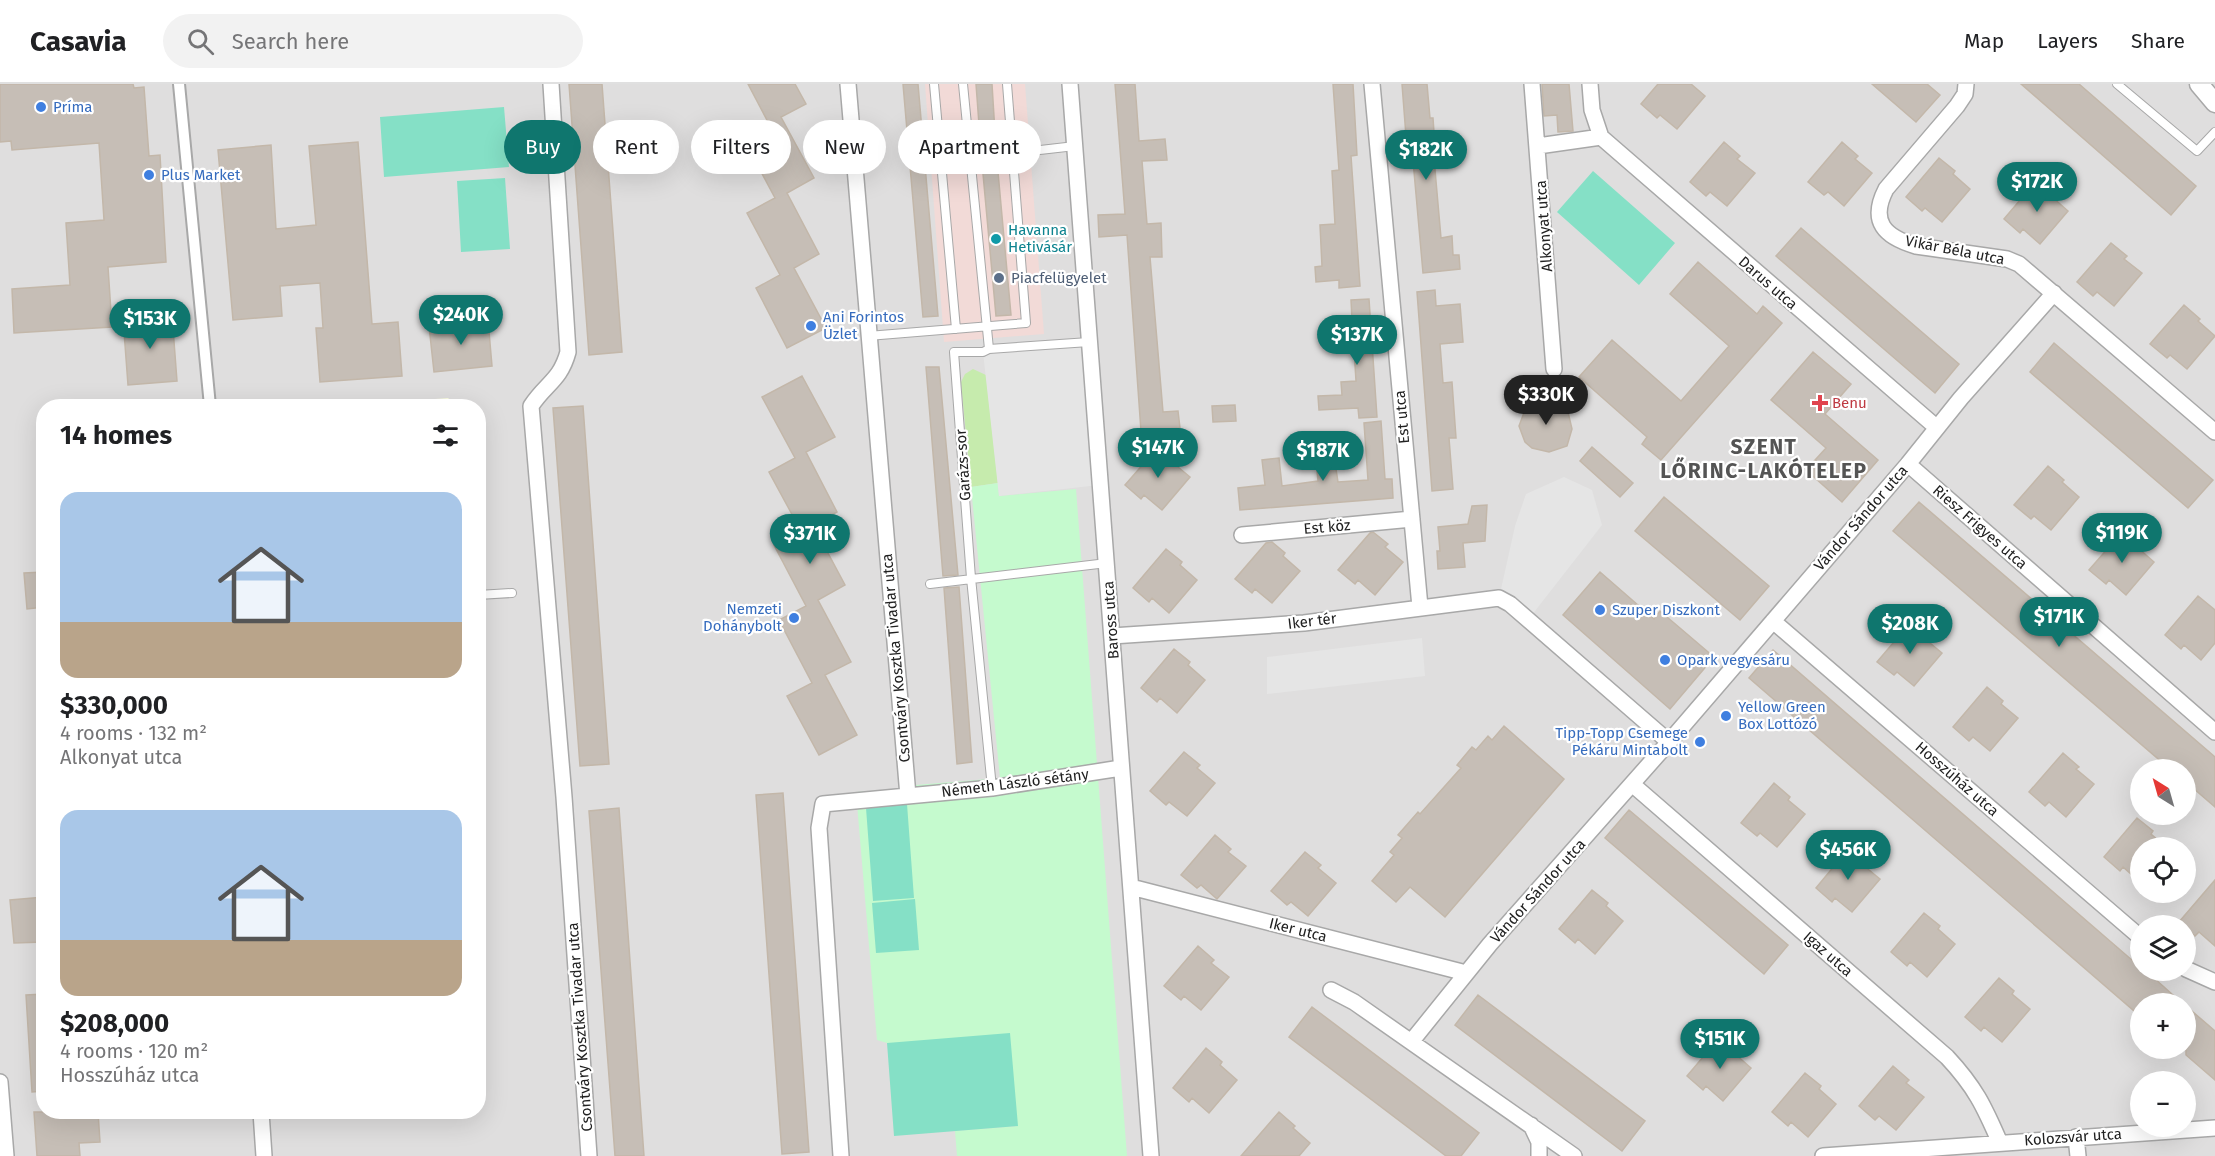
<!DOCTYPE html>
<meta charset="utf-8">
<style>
body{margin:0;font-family:"Fira Sans",sans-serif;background:#f2f2f2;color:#202124;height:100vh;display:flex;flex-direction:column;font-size:22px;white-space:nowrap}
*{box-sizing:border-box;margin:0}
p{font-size:20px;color:#757577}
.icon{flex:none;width:33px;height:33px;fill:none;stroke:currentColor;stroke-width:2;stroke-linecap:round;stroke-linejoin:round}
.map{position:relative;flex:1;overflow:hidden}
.details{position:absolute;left:36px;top:315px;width:450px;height:720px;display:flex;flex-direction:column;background:#fff;border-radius:24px;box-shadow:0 6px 24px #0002}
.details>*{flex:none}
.guide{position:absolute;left:504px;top:36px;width:570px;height:54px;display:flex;gap:12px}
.needle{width:39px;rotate:323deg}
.tools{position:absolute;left:2130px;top:675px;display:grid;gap:12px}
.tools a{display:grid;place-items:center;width:66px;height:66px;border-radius:50%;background:#fff;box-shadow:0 6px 24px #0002;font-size:30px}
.price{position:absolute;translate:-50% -51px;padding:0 14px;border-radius:21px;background:#0f766e;color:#fff;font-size:20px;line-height:39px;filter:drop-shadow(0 2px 3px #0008)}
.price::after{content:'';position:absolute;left:50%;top:36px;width:18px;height:14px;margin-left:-9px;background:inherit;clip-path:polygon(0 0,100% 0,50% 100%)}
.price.selected{background:#222;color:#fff}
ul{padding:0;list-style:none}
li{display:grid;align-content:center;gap:12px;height:318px;padding:0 24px}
li span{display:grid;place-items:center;height:186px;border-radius:18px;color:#555}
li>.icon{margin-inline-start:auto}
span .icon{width:108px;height:108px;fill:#fffc;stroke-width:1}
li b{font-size:26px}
h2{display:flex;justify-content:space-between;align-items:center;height:72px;padding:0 24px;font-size:26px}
.pill{padding:0 21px;border-radius:27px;background:#fff;box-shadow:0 6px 24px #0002;font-size:21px;line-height:54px}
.pill.selected{background:#0f766e;color:#fff}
header{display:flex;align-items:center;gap:36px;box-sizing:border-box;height:84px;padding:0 30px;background:#fff;border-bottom:2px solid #e0e0e0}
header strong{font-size:28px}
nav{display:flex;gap:33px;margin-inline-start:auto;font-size:21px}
.search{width:420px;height:54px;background:#f2f2f2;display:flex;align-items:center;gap:15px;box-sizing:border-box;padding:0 21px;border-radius:33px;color:#757577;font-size:22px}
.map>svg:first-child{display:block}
.residential{fill:#dfdede;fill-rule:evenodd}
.commercial{fill:#f2dad7}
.education{fill:#fcffe2}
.grass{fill:#c6ebad}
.park{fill:#c5face}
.pitch{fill:#85e0c6}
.parking{fill:#e5e5e5}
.building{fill:#c6beb6;stroke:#c3b7a9;stroke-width:1.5}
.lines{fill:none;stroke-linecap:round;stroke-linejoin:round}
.service-casing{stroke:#a8a8a8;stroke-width:10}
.pedestrian-casing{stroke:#a8a8a8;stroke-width:14}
.minor-casing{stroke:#a8a8a8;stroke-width:18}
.tertiary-casing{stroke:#a8a8a8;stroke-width:21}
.service{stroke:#fff;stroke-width:8}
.pedestrian{stroke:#fff;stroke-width:10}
.minor{stroke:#fff;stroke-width:15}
.tertiary{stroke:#fff;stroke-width:18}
.shop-dot{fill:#3f7fe0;stroke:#fff;stroke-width:2}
.culture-dot{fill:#0f9aa8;stroke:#fff;stroke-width:2}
.service-dot{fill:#5c6f8a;stroke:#fff;stroke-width:2}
.health-dot{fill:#e0444e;stroke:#fff;stroke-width:2}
.labels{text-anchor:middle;stroke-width:4.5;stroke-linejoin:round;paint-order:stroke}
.shop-label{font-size:15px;fill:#366cbe;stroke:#fff;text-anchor:start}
.street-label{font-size:15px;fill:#212121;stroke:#fff}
.culture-label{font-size:15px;fill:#0d838f;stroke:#fff;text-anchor:start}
.service-label{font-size:15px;fill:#4e5e75;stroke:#fff;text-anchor:start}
.health-label{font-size:15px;fill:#be3a42;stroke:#fff;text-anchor:start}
.district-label{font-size:21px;font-weight:bold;letter-spacing:1.5px;fill:#545454;stroke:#fff}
</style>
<header>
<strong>Casavia</strong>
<div class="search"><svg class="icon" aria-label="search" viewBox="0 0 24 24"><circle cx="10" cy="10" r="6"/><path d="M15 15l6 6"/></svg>Search here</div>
<nav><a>Map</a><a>Layers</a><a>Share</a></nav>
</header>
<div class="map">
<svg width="2215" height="1072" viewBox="0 0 2215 1072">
<rect width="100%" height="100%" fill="#f1efe7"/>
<path class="residential" d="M0,0H2215V1072H0ZM44,322H478V1028H44ZM2140,686H2186V730H2140ZM2140,764H2186V808H2140ZM2140,842H2186V886H2140ZM2140,920H2186V964H2140ZM2140,998H2186V1042H2140Z"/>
<path class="commercial" d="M925,0H1025L1044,250L944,258Z"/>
<path class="education" d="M448,314L457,322H344Z"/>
<path class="grass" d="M973,285L986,291L998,399L971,403L961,298L965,290Z"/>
<path class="park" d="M998,399L999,412L1076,405L1127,1072H957L955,1047L1018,1042L887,959L877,956L856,708L898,705L916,701L1000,694L971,403Z"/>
<path class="pitch" d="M504,23L509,83L384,93L380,33Z
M1593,87L1675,159L1639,201L1557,128Z
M505,94L510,165L461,168L457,97Z
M907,720L914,814L873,817L866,724Z
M915,815L919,866L876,869L872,819Z
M1010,949L1018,1042L894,1052L887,959Z"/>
<path class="parking" d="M1089,258L1099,401L999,412L983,268Z
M1564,393L1592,406L1602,441L1528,536L1499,514L1515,442L1526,410Z
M1422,554L1425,592L1267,610V573Z"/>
<path class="building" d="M0,0H133L134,4L144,3L149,72L160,71L166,178L108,183L112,243L14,249L12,205L70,201L66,139L104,136L99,59L12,66L11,57L0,58Z
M569,0H602L622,268L589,271Z
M748,0H795L806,20L781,33L814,94L787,109L819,170L794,184L826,244L787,264L756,204L780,191L747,129L775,114L743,54L769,40Z
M903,0H918L938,232L923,233Z
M976,0H992L996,65L981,67Z
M1115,0H1135L1139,57L1165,55L1167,76L1142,77L1147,140L1161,139L1162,173H1150L1163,328L1178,327L1180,344L1141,347L1127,151L1099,153L1098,131L1125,130Z
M1333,0H1353L1357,71L1351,72L1360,202L1339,204V196L1316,198L1315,183L1322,182L1320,141L1335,140L1332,87L1339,86Z
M1402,0H1427L1430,34H1433L1435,63H1433L1441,154L1452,152L1453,171H1459L1460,185L1423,189L1412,65H1407Z
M1542,0H1569L1573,47L1558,48L1557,31L1544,32Z
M1658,0H1691L1705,12L1677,45L1660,31L1657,34L1641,20Z
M1872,0H1927L1940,11L1916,38Z
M2021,0H2079L2196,102L2171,131Z
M358,58L372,240L398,238L402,292L320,298L316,244H323L320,199L280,202L282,232L233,236L218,66L271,61L276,145L316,141L309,62Z
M1724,58L1740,72L1737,75L1755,89L1727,122L1710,108L1706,112L1690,98Z
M1842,58L1858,72L1855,75L1872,89L1844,122L1828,108L1824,111L1808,98Z
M1939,74L1955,87L1953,90L1970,105L1942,138L1925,124L1922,127L1906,113Z
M997,77L1011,231L996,232L982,79Z
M2037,96L2053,110L2051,112L2068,127L2040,160L2023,145L2020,149L2004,135Z
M1801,144L1959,280L1935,309L1776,172Z
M2111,159L2127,172L2124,175L2142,189L2114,222L2097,208L2093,212L2077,198Z
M1698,178L1757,230L1763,222L1782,239L1661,376L1642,360L1647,353L1579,293L1612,256L1681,317L1729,262L1670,210Z
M1435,206L1436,222L1460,220L1463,258L1440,260L1443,299L1452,298L1456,354H1449L1453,405L1432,407L1417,208Z
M1369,215L1377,333L1359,334L1358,324L1319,326L1318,312L1342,311L1341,298L1356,297L1353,249L1338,250L1337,236L1352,235L1351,216Z
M2184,221L2200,235L2198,237L2215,252L2187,285L2170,271L2167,274L2150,260Z
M172,231L177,297L128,301L123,234Z
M488,236L492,282L434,288L429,242Z
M2054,259L2213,396L2188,424L2030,288Z
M1813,268L1851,300L1825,330L1878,376L1842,418L1806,386L1826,364L1771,316Z
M926,283H939L958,491L943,492Z
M802,292L835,353L806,368L837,428L813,441L845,501L818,516L851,578L825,591L857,651L819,671L787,612L812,599L779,536L806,522L774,461L801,447L769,388L795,374L762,313Z
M1547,315L1563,322L1568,328L1572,345L1567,362L1549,368L1532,364L1525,358L1519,342L1525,326L1531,320Z
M1235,321L1236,337L1213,338L1212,322Z
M583,322L609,680L580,682L553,324Z
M1381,337L1385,395H1392L1393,414L1240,426L1238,404L1265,401L1262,376L1279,374L1282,402L1318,397L1317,387L1336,385L1338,398L1368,396L1364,339Z
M1159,362L1175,375L1172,378L1190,393L1162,426L1144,411L1141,415L1125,401Z
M1592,363L1633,399L1620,413L1580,377Z
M2048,382L2064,396L2062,398L2079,413L2051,446L2034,432L2031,435L2014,421Z
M1664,413L1769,502L1740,536L1635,447Z
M1919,418L2215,673V723L2186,698V686H2171L1893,447Z
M1487,421L1485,457L1463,459L1465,483L1438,485L1437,467H1440L1438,443L1468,440L1472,422Z
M2123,447L2139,460L2137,463L2154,478L2126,511L2109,496L2106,500L2089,486Z
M1373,448L1388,460L1385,463L1403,478L1375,511L1358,496L1355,500L1338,486L1370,449Z
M1272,458L1285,469L1283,472L1300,487L1272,519L1255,505L1252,509L1235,495L1266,459Z
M1166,465L1182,478L1180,481L1197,496L1169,529L1152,514L1149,518L1133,504Z
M44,488V523L27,525L24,489Z
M1600,488L1654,535L1660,527L1714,573L1670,625L1563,531Z
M959,503L972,678L957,680L944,504Z
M2198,512L2215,526V559L2201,576L2184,561L2181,565L2165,551Z
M1911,538L1927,552L1924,554L1942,569L1914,602L1897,588L1894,591L1877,578Z
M1174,565L1190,578L1188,581L1205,596L1177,629L1160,614L1157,618L1141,604Z
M1773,566L2140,883V886H2145L2183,920H2140V932L1749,594Z
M1987,603L2003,617L2001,620L2018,634L1990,667L1973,653L1969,657L1953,643Z
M1504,642L1564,695L1445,833L1410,803L1396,818L1372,797L1394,771L1390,768L1402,754L1398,751L1418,728L1420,730L1461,684L1457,681L1472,663L1476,666L1488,652L1492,656Z
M1184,668L1200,681L1197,684L1215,699L1187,732L1169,718L1166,721L1150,707Z
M2063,669L2079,683L2076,685L2094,700L2066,733L2049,718L2045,722L2029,708Z
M1774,699L1790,713L1788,716L1805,730L1777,763L1760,749L1757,752L1741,739Z
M783,709L809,1068L782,1070L756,711Z
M619,724L644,1072H615L589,727Z
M1629,726L1788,861L1764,890L1605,754Z
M2137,734L2153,747L2151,750L2167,764H2140V798L2123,783L2120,787L2104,773Z
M1215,751L1231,765L1228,768L1246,782L1217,815L1201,801L1197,804L1181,791Z
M1849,764L1865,778L1863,781L1880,795L1852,828L1835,814L1832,818L1816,804Z
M1305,768L1321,781L1318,784L1336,799L1308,832L1291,818L1287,821L1271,807Z
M2215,796V862L2199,848L2195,852L2179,838Z
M1592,806L1608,819L1606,822L1623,837L1595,870L1578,855L1575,859L1559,845Z
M44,813V858L14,859L10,816Z
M1924,829L1940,842L1938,845L1955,860L1927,893L1910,878L1907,882L1891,868Z
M1198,862L1214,876L1211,879L1229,893L1201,926L1184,912L1181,916L1164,902Z
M1999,894L2014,907L2012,910L2030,925L2002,958L1984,943L1981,947L1965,933Z
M44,910V1007L32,1008L26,911Z
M1478,911L1645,1037L1622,1067L1455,941Z
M2186,922L2215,947V996L2186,971Z
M1312,923L1479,1049L1461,1072H1446L1289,953Z
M1720,953L1736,966L1734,969L1751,984L1723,1017L1706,1002L1703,1006L1687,992Z
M1206,964L1222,978L1220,981L1237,996L1209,1029L1192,1014L1189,1018L1173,1004Z
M1893,982L1909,996L1906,999L1924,1013L1896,1046L1879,1032L1875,1036L1859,1022Z
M1805,989L1821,1002L1819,1005L1836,1020L1808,1053L1791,1038L1788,1042L1772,1028Z
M34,1028H98L100,1058L79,1059L80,1072H37Z
M1279,1028L1295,1042L1293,1044L1310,1059L1299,1072H1241Z"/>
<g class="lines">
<g class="service-casing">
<path id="service" d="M934,0L956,245
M963,0L989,265
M2117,0L2197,67L2215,48
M970,74L1075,62
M868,252L1026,239L1007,0
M930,500L1107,479
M478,511L512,509
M992,704L971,494L954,268H983L989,265L1089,258"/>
</g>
<g class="pedestrian-casing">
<path id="pedestrian" d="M179,0L210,322"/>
</g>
<g class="minor-casing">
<path id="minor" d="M551,0L568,268C560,297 546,299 531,322L564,713L589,1072
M848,0L908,712
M1070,0L1151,1072
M1372,0L1420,523
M1532,0L1554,285
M1590,0L1592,26L1601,53L1936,343
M1966,0L1965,10L1957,22L1886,105C1869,138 1885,153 1916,162L2007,175L2019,180L2215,348
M1538,62L1601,53
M210,322H211
M1908,380L2215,648
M1242,451L1412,435
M1773,537L2140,853
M1112,552L1304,539L1499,514L1510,520L1669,658
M1632,700L1947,973C1975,1003 1984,1022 2000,1059
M1131,803L1466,889
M2186,885L2215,898
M1331,906L1354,918L1574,1072
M1411,958L1490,860L1669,658L1908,380L1961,314L2054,209
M0,998L6,1072
M261,1028L264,1072
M1531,1041L1539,1058V1072
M2076,1053L2078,1072
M841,1072L819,744L823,720L992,704L1121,684
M1823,1072L2215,1044"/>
</g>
<g class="tertiary-casing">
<path id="tertiary" d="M2199,0L2215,19"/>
</g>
<use href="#service" class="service"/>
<use href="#pedestrian" class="pedestrian"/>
<use href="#minor" class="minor"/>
<use href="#tertiary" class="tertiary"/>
</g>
<g class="shop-dot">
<circle cx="41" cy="23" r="6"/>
<circle cx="149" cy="91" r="6"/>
<circle cx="811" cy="242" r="6"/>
<circle cx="1600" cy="526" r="6"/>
<circle cx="794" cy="534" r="6"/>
<circle cx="1665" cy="576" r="6"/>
<circle cx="1726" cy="632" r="6"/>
<circle cx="1700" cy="658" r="6"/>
</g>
<circle class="culture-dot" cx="996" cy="155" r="6"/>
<circle class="service-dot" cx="999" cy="194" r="6"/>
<path class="health-dot" d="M1817 310h6v6h6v6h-6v6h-6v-6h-6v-6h6z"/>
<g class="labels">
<g class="shop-label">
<text x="53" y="28">Príma</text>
<text x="161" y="96">Plus Market</text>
<text x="823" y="238">Ani Forintos<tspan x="823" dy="17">Üzlet</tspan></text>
<text x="782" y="530" text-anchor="end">Nemzeti<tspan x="782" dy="17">Dohánybolt</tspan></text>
<text x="1612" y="531">Szuper Diszkont</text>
<text x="1677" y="581">Opark vegyesáru</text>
<text x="1738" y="628">Yellow Green<tspan x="1738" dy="17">Box Lottózó</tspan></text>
<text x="1688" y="654" text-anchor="end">Tipp-Topp Csemege<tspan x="1688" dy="17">Pékáru Mintabolt</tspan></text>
</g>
<g class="street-label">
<text transform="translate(1544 142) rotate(-94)" y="5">Alkonyat utca</text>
<text transform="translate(1955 166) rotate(11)" y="5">Vikár Béla utca</text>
<text transform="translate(1768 199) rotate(41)" y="5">Darus utca</text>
<text transform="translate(1402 333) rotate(-95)" y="5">Est utca</text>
<text transform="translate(963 381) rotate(-94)" y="5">Garázs-sor</text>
<text transform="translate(1861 434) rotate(-49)" y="5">Vándor Sándor utca</text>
<text transform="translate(1327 443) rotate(-5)" y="5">Est köz</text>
<text transform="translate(1980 443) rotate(41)" y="5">Riesz Frigyes utca</text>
<text transform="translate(1111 536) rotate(-94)" y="5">Baross utca</text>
<text transform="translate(1312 537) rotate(-7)" y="5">Iker tér</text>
<text transform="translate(896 574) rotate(-95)" y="5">Csontváry Kosztka Tivadar utca</text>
<text transform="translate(1957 695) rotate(41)" y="5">Hosszúház utca</text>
<text transform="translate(1015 699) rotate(-7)" y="5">Németh László sétány</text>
<text transform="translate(1538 807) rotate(-48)" y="5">Vándor Sándor utca</text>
<text transform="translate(1298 846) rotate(14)" y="5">Iker utca</text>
<text transform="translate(1828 870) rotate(41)" y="5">Igaz utca</text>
<text transform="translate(580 943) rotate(-94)" y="5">Csontváry Kosztka Tivadar utca</text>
<text transform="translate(2073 1053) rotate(-4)" y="5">Kolozsvár utca</text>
</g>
<g class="culture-label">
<text x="1008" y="151">Havanna<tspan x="1008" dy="17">Hetivásár</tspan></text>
</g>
<g class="service-label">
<text x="1011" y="199">Piacfelügyelet</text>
</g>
<g class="health-label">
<text x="1832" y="324">Benu</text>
</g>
<g class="district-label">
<text x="1764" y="370">SZENT<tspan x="1764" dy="24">LŐRINC-LAKÓTELEP</tspan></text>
</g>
</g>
</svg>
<div class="tools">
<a><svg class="needle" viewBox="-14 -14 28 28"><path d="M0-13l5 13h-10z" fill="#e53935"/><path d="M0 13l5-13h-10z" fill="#757577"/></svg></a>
<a><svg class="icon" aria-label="locate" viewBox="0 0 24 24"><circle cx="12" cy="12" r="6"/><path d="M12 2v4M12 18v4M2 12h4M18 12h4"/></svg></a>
<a><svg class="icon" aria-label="layers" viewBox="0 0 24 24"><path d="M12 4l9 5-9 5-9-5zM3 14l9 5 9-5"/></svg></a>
<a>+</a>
<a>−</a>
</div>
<b class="price" style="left:1426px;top:97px">$182K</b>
<b class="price" style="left:2037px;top:129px">$172K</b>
<b class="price" style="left:461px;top:262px">$240K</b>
<b class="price" style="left:150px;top:266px">$153K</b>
<b class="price" style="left:1357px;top:282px">$137K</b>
<b class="price selected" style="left:1546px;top:342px">$330K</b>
<b class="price" style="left:1158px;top:395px">$147K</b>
<b class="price" style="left:1323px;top:398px">$187K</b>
<b class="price" style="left:2122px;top:480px">$119K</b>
<b class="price" style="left:810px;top:481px">$371K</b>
<b class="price" style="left:2059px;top:564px">$171K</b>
<b class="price" style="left:1910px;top:571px">$208K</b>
<b class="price" style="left:1848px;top:797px">$456K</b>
<b class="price" style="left:1720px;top:986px">$151K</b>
<div class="guide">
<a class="pill selected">Buy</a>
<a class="pill">Rent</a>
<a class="pill">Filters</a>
<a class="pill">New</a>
<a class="pill">Apartment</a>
</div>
<section class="details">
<h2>14 homes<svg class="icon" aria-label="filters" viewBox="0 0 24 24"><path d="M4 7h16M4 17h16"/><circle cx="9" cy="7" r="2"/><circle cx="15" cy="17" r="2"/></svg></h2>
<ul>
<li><span style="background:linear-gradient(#a9c7e8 70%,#b9a48a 0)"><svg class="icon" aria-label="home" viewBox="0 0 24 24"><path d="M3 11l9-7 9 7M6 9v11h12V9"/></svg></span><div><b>$330,000</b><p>4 rooms · 132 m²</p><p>Alkonyat utca</p></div></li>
<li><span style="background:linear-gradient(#a9c7e8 70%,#b9a48a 0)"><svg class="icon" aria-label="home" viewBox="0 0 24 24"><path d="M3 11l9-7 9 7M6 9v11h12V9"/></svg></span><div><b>$208,000</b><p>4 rooms · 120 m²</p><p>Hosszúház utca</p></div></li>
</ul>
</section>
</div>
